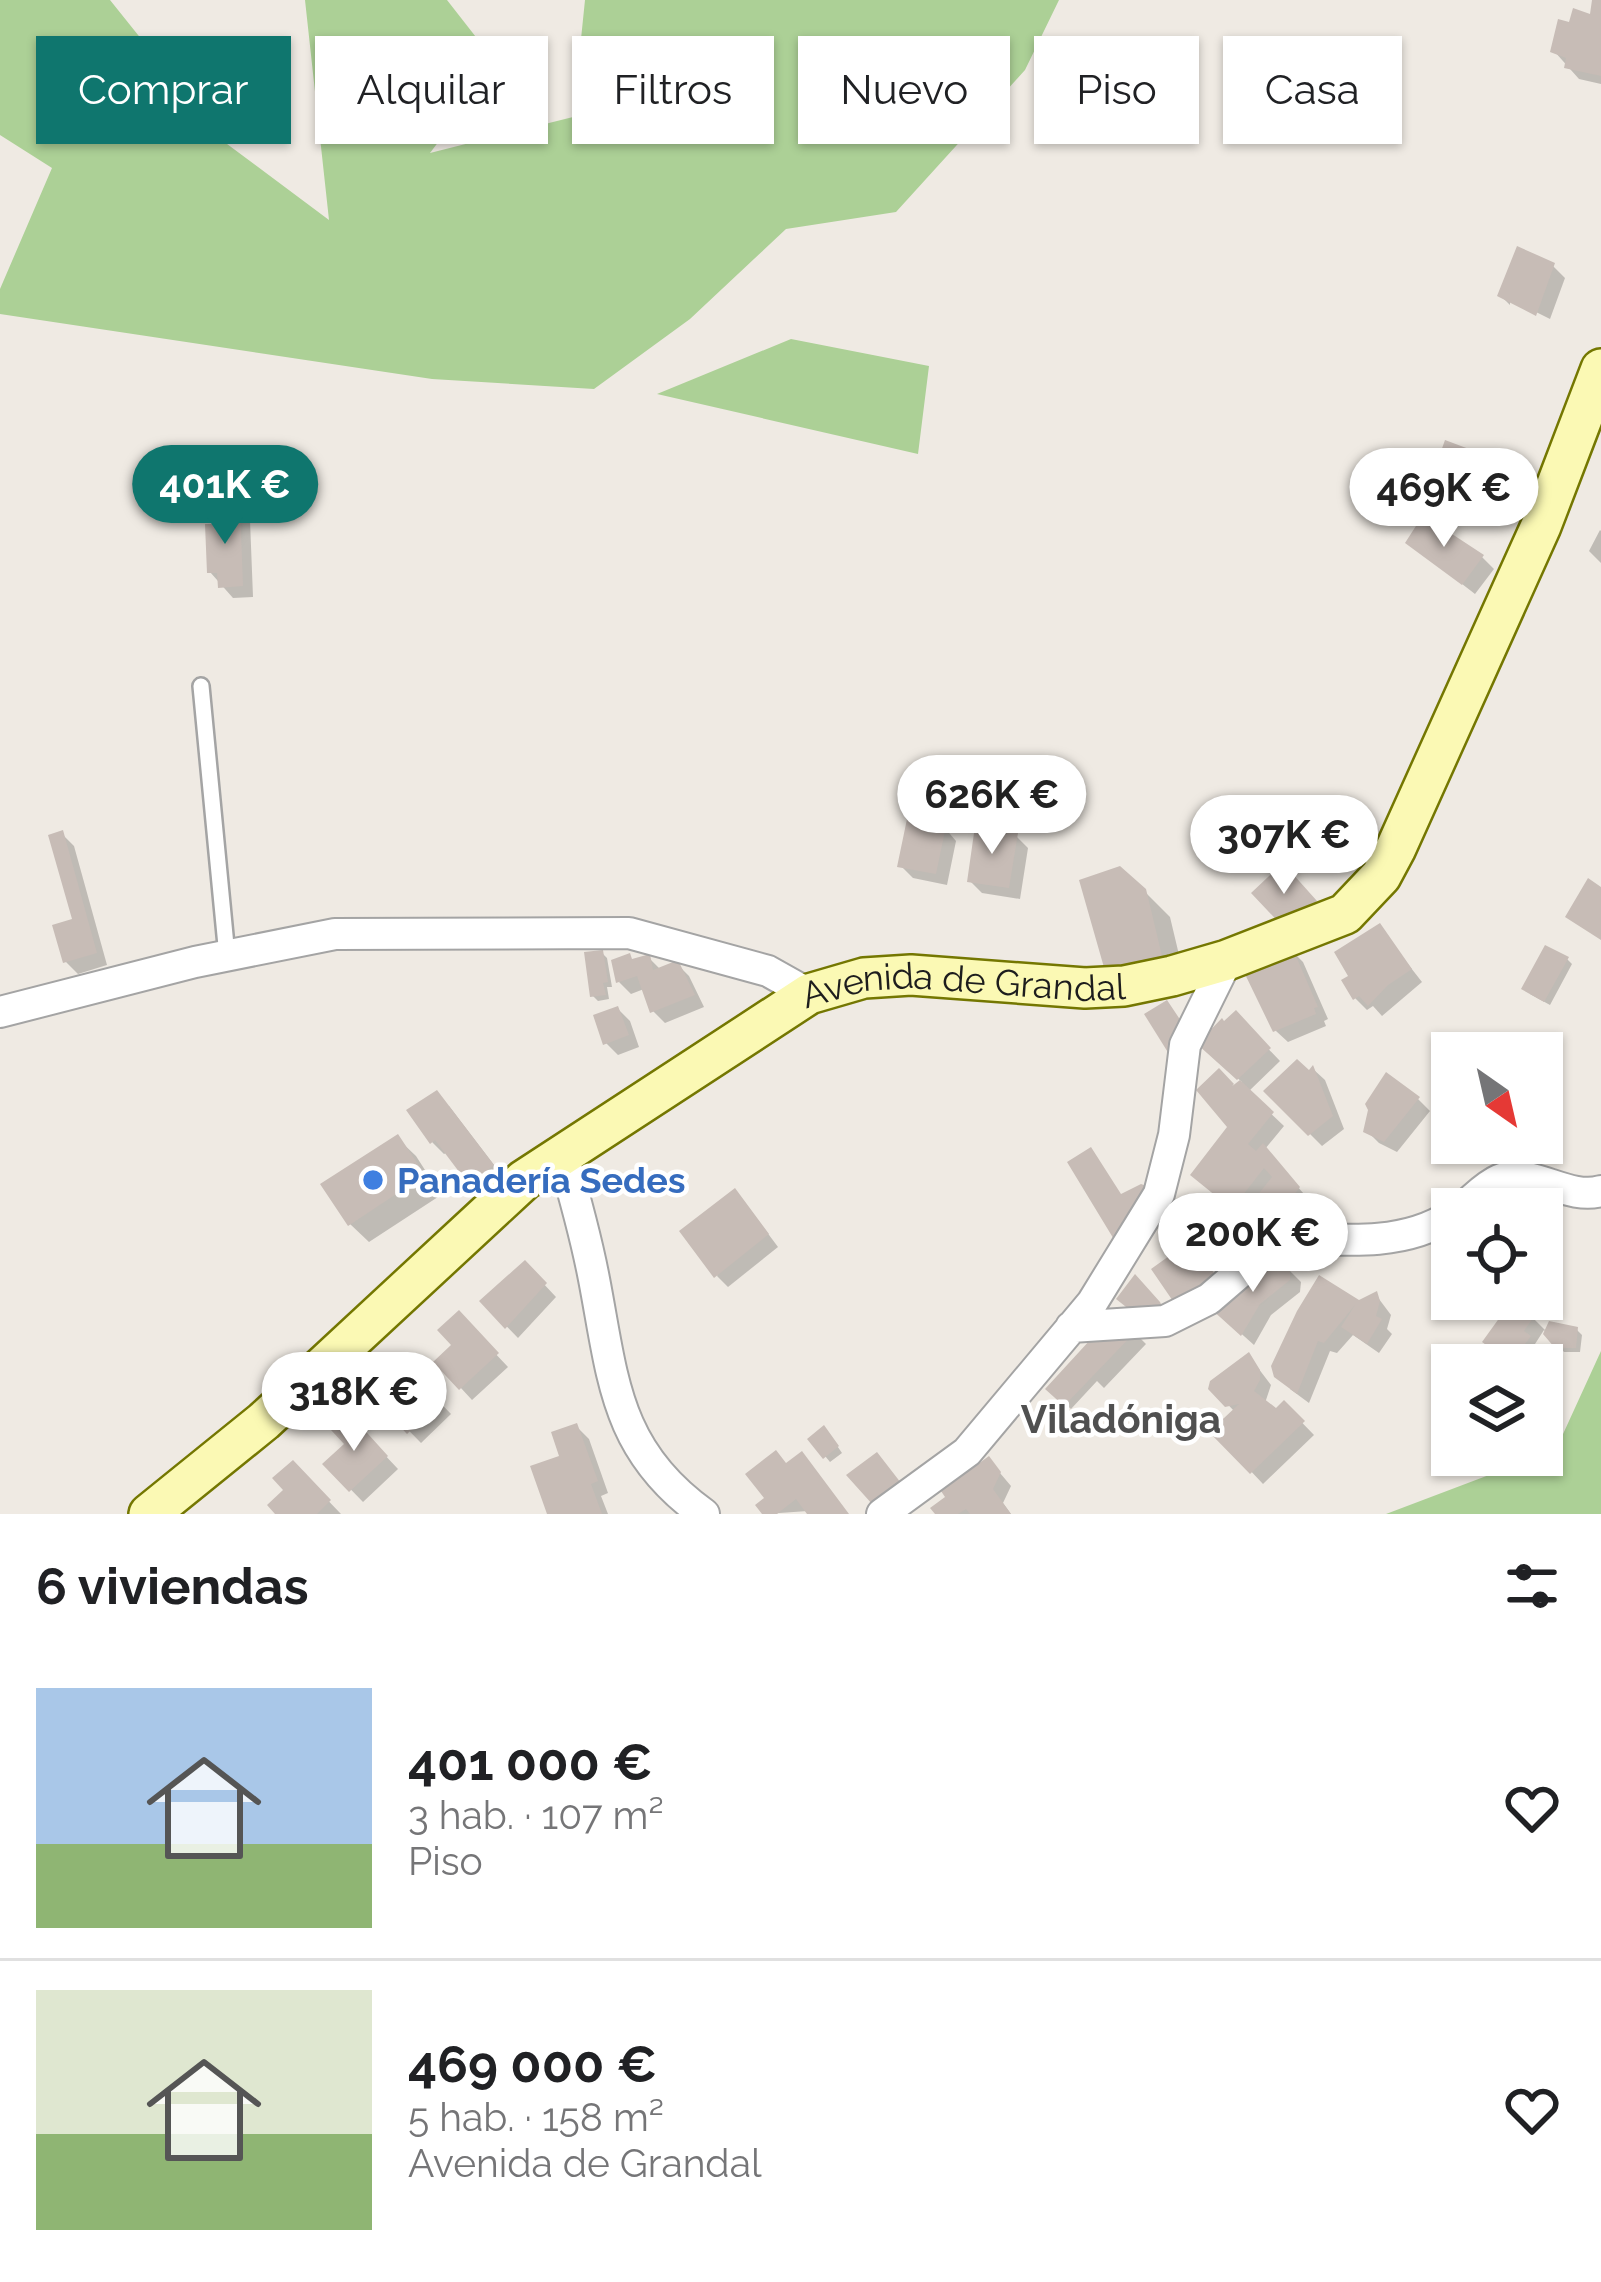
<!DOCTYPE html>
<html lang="es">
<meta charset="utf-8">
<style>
body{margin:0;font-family:Raleway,sans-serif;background:#f6f6f6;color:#202124;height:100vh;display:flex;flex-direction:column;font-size:45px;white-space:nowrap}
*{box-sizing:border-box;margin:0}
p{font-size:39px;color:#757577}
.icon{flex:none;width:66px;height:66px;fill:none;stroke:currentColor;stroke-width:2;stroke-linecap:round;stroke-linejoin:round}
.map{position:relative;height:1514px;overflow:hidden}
.details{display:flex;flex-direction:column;background:#fff;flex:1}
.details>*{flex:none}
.hud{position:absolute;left:36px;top:36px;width:1530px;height:108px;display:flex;gap:24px}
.needle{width:78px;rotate:146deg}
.fabs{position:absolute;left:1431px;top:1032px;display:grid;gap:24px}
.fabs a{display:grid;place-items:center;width:132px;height:132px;border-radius:0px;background:#fff;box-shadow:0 3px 9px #0004;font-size:60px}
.price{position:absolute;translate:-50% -102px;padding:0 27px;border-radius:42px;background:#fff;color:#222;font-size:39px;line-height:78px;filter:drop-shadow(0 3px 6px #0008)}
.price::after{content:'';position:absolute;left:50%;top:72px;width:36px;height:27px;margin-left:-18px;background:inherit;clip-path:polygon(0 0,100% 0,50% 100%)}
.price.current{background:#0f766e;color:#fff}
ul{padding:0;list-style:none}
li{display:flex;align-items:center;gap:36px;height:300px;padding:0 36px}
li+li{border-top:3px solid #e0e0e0}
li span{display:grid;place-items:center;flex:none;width:336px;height:240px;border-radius:0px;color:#555}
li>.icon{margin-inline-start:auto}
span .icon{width:144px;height:144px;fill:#fffc;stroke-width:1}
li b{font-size:51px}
h2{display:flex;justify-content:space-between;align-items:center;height:144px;padding:0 36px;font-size:51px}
.tag{padding:0 42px;border-radius:0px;background:#fff;box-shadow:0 3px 9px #0004;font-size:42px;line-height:108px}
.tag.current{background:#0f766e;color:#fff}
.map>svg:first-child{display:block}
.forest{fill:#acd096}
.shadow{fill:#0003}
.building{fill:#c7bcb6}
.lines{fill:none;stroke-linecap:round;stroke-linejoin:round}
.lane-casing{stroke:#a4a4a4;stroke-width:20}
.street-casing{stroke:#a4a4a4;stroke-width:34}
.secondary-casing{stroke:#747701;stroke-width:44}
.lane{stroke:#fff;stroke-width:15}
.street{stroke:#fff;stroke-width:30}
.secondary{stroke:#fbf9b4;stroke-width:39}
.shop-dot{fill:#3f7fe0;stroke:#fff;stroke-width:4.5}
.labels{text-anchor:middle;stroke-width:9;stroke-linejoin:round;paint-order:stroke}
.street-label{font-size:36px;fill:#1d1d1d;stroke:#fff}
.shop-label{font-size:36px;font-weight:bold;fill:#366cbe;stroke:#fff;text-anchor:start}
.neighbourhood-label{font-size:39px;font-weight:bold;fill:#505050;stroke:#fff}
</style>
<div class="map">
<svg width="1601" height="1514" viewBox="0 0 1601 1514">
<rect width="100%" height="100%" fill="#efeae3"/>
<path class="forest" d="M0,0H110L223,141L329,220L305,0H447L497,64L430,153L573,117L585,0H1059L1025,70L896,212L786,229L690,319L594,389L432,379L0,314V289L52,168L0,135Z
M791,339L929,366L918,454L657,394Z
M1601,1351V1514H1386L1542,1455L1558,1445Z"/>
<path class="shadow" d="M1595,0H1601V84L1579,79L1554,51L1571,26L1592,18Z
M1553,266L1565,278L1550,319L1510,299V305L1500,295Z
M1499,463L1511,475L1493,516L1444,496L1433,484Z
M238,508L250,520L253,597L233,598L210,572L220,526Z
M1600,530L1601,531V563L1589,551Z
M1409,543L1482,557L1494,569L1475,594Z
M938,820L956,841L947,885L913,878L901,866Z
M62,834L74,846L107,965L78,974L66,962L76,921Z
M1016,836L1028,848L1020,899L982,893L970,881Z
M1144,891L1170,917L1185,980L1134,1001Z
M1379,927L1422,982L1382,1016L1373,1006L1367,1010L1355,998Z
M1291,950L1303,962L1328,1019L1324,1021L1326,1026L1288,1042L1276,1031Z
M602,953L607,958L612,987H607L609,999L598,1001L593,996Z
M649,958L661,970L677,964L689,976L704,1007L665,1023L653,1011L644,989L631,994L619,982L635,962Z
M1567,959L1572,964L1550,1005L1530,994Z
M618,1009L630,1021L639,1047L618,1055L606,1043Z
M1236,1015L1280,1061L1248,1092L1284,1126L1265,1149L1310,1201L1288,1229L1261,1198L1245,1218L1206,1186L1231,1127L1219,1072L1235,1088L1242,1082L1214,1058Z
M1313,1069L1325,1080L1344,1129L1322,1146L1267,1091Z
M1418,1099L1430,1111L1397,1152L1379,1143L1367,1131L1371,1109Z
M449,1106L504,1178L483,1195L448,1152L444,1154L432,1142Z
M397,1138L416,1156L441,1195L369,1242L350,1224Z
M746,1204L778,1247L728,1287L717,1276Z
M1274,1255L1301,1282L1300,1292L1271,1315L1254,1345L1226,1320L1229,1308L1249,1290Z
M525,1264L556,1297L518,1338L483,1302Z
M1376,1295L1391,1315L1387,1329L1392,1334L1379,1353L1353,1335L1337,1353L1330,1351L1309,1403L1290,1389L1299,1312L1358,1304Z
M458,1314L508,1367L472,1400L437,1362L456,1346Z
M1533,1318L1547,1332L1577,1330L1582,1335L1580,1352H1564L1544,1330L1535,1344L1541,1350L1532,1365H1496L1502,1357L1486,1342Z
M1135,1333L1146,1344L1104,1388L1097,1381L1071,1409L1049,1389Z
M1249,1356L1271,1385L1265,1403L1276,1412L1284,1404L1314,1435L1263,1484L1214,1432L1235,1412L1212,1388Z
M401,1362L451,1414L421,1443L380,1401L394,1387Z
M1542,1372L1554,1384L1542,1399Z
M349,1417L398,1469L363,1502L326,1464L348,1444Z
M577,1427L589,1439L608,1493L601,1496L608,1514H550L563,1458Z
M829,1434L842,1453L830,1462L811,1439Z
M989,1460L1011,1486L1003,1503L1011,1514H938Z
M293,1464L341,1514H279Z
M788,1466L808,1511L765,1514Z"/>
<path class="building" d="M1592,0H1601V76L1564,68L1566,58L1550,52L1558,19L1569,22L1573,8L1590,14Z
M1517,246L1555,263L1536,316L1497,296Z
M1445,440L1501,461L1481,506L1429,485Z
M240,505L243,586L218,588L217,573H207L205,524H217L216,506Z
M1423,515L1484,555L1462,585L1405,543Z
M917,813L939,817L938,824L946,826L936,874L897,867L907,819L916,821Z
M975,826L1018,833L1009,888L967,882Z
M63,830L97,953L63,963L52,925L72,919L48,835Z
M1283,863L1317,901L1286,930L1251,893Z
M1120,866L1146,889L1162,956L1107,978L1079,880Z
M1588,878L1601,887V940L1565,917Z
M1380,923L1412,969L1388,985L1368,1006L1359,996L1353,1000L1341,980L1348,976L1334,952Z
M1545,945L1569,957L1544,1002L1521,989Z
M1292,947L1318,1007L1314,1008L1316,1014L1273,1032L1242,968Z
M603,950L608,982L603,983L606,995L590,997L584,952Z
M630,953L632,959L650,954L653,970L678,960L695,995L650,1013L637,976L616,983L611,960Z
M1167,1000L1183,1024L1174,1062L1144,1014Z
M618,1006L629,1035L603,1045L593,1015Z
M1236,1010L1271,1048L1237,1080L1197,1044L1222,1018L1224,1021Z
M1297,1059L1309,1070L1313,1065L1333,1116L1308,1136L1263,1091Z
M1219,1068L1234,1084L1231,1087L1240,1080L1274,1112L1248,1144L1256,1151L1263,1143L1300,1187L1275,1220L1256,1197L1272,1177L1264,1168L1232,1209L1190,1175L1227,1127L1196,1090Z
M1386,1072L1420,1097L1384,1142L1363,1132L1368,1110L1365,1104Z
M437,1090L494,1165L469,1185L435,1140L430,1144L406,1110Z
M398,1134L425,1175L348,1226L320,1184Z
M1091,1147L1121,1194L1141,1184L1155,1189L1118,1246L1067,1162Z
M735,1188L769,1234L714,1278L679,1231Z
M1190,1241L1217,1277L1177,1307L1151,1269Z
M1274,1250L1290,1267V1280L1260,1304L1241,1336L1210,1308L1220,1297L1228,1304L1243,1280L1249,1286L1267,1267Z
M525,1260L547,1283L505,1329L479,1301Z
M1135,1274L1160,1302L1163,1308L1135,1314L1116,1299Z
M1319,1275L1359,1300L1377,1291L1380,1301L1376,1316L1382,1319L1367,1344L1341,1327L1355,1305L1324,1343L1318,1341L1297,1394L1274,1377L1271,1366L1297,1311Z
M1513,1299L1535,1315L1524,1331L1531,1336L1511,1363L1482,1342Z
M459,1310L499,1353L459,1390L433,1362L451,1345L437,1330Z
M1549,1321L1578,1327L1576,1348H1555L1543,1334Z
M1102,1327L1137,1330L1064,1406L1045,1389Z
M1249,1352L1260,1370V1380L1254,1391L1276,1408L1284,1400L1305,1421L1250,1474L1209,1432L1239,1404L1225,1407L1208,1389L1210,1381Z
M401,1358L442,1401L407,1434L376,1401L390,1387L380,1377Z
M349,1413L388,1456L349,1492L322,1464L344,1444L331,1430Z
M577,1423L598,1481L591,1484L602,1514H547L530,1466L559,1456L551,1432Z
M824,1425L839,1446L823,1459L807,1439Z
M776,1450L786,1463L802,1451L849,1514H807L796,1499L777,1514H762L755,1505L764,1498L745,1474Z
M877,1452L901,1483L873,1505L846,1475Z
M989,1456L1001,1472L993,1489L1011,1514H970L966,1509L958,1514H935L930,1508L945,1497L941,1491Z
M293,1460L331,1500L317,1514H275L267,1505L283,1490L272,1478Z"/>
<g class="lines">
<g class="lane-casing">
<path id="lane" d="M201,686L227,956"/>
</g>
<g class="street-casing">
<path id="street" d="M0,1012L195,962L335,934L629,933L768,971L809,994
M562,1153C574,1194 586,1237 594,1279C613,1377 614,1450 704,1514
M1461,1209C1473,1200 1485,1186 1499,1180C1530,1166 1567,1201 1601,1191
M1071,1327L1165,1321L1209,1299L1281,1237C1339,1240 1402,1248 1452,1215
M882,1514L967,1452L1092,1303L1159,1194L1174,1135L1185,1045L1227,960"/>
</g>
<g class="secondary-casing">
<g id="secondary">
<path id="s1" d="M149,1514L264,1421L524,1180L809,994L864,978L911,975L1085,988L1124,986L1172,976L1227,960L1345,914L1381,876L1396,848L1541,526L1601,369"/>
</g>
</g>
<use href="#lane" class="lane"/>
<use href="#street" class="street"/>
<use href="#secondary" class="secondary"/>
</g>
<circle class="shop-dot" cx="373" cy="1180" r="12"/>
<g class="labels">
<g class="street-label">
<text dy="13" stroke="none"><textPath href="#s1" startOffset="999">Avenida de Grandal</textPath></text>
</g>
<g class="shop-label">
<text x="397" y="1193">Panadería Sedes</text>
</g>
<g class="neighbourhood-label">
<text x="1121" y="1433">Viladóniga</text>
</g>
</g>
</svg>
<div class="fabs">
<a><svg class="needle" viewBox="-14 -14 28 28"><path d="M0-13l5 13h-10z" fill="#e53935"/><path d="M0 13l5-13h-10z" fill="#757577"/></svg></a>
<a><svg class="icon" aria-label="locate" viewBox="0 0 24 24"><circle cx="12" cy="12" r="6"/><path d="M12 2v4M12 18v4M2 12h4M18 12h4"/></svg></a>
<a><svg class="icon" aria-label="layers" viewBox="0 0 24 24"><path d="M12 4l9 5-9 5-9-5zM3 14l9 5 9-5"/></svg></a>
</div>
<b class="price current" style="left:225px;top:547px">401K €</b>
<b class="price" style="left:1444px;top:550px">469K €</b>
<b class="price" style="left:992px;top:857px">626K €</b>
<b class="price" style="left:1284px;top:897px">307K €</b>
<b class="price" style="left:1253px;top:1295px">200K €</b>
<b class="price" style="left:354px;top:1454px">318K €</b>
<div class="hud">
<a class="tag current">Comprar</a>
<a class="tag">Alquilar</a>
<a class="tag">Filtros</a>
<a class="tag">Nuevo</a>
<a class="tag">Piso</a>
<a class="tag">Casa</a>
</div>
</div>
<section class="details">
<h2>6 viviendas<svg class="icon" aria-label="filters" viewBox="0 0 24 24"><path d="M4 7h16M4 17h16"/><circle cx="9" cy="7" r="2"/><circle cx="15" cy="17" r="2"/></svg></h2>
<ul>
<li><span style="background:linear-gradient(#a9c7e8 65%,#8fb573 0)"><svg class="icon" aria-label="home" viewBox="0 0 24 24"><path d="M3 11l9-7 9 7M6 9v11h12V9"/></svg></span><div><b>401 000 €</b><p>3 hab. · 107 m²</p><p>Piso</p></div><svg class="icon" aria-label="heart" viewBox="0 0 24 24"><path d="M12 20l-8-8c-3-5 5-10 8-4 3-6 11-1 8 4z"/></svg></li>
<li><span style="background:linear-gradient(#dfe7d0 60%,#8fb573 0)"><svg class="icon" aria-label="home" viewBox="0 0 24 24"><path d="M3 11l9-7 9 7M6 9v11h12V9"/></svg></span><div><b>469 000 €</b><p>5 hab. · 158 m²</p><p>Avenida de Grandal</p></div><svg class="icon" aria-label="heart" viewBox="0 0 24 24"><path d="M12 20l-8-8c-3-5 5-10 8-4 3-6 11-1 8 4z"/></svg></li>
</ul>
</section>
